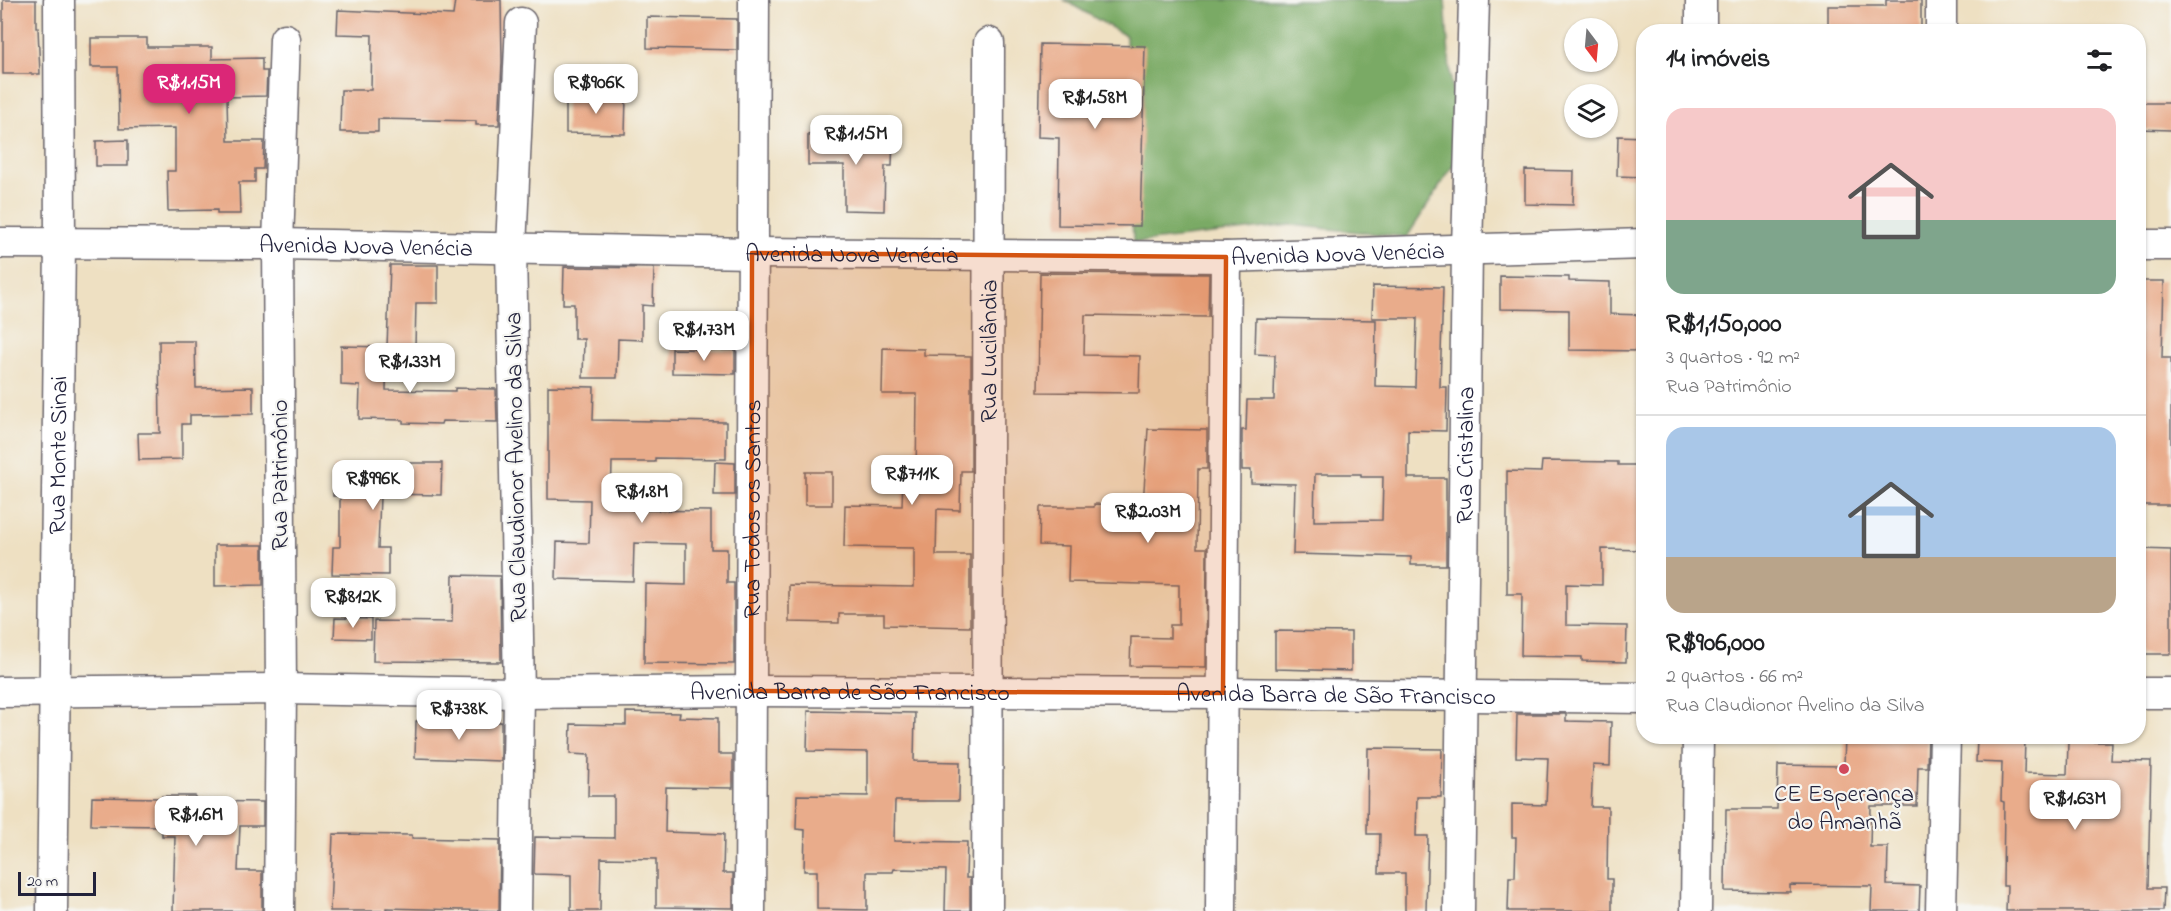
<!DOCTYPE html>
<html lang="pt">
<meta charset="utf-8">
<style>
body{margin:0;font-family:"Indie Flower",sans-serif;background:#f2f2f2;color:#202124;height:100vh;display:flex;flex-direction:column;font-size:22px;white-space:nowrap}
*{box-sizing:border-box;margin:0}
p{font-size:20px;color:#757577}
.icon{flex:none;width:33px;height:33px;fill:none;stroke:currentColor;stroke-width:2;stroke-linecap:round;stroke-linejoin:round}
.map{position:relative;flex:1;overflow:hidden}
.sheet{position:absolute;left:1636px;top:24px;width:510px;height:720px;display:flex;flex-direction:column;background:#fff;border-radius:24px;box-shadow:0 2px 4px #0004}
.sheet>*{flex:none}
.needle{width:39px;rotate:164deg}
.buttons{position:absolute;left:1564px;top:18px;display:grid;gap:12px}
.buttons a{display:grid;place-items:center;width:54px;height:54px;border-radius:50%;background:#fff;box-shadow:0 2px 4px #0004;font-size:30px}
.scale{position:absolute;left:18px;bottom:15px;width:78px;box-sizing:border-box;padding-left:6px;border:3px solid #22223b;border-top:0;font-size:16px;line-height:21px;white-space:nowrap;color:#22223b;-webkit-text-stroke:4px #f6f6f2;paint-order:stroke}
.price{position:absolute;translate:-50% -51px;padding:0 14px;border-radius:12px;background:#fff;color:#222;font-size:20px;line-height:39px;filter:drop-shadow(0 2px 3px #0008)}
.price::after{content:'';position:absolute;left:50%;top:36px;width:18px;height:14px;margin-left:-9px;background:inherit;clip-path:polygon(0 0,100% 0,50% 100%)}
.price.selected{background:#db2777;color:#fff}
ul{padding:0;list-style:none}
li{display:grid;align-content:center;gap:12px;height:318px;padding:0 30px}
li+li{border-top:2px solid #e0e0e0}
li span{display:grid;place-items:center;height:186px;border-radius:18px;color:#555}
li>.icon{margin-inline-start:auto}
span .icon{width:108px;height:108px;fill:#fffc;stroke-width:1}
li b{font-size:26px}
h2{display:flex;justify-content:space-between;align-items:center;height:72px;padding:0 30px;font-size:26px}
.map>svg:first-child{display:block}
.forest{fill:#7aaa65;stroke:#4e6650;stroke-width:1.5}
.building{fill:#e9ac8b;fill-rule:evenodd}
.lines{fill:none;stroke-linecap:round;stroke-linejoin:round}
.street-casing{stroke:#69646a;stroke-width:33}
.street{stroke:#fff;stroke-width:30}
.marked{fill:#d45411;fill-opacity:0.2;stroke:#d45411;stroke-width:4.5;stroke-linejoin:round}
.poi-dot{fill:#d1495b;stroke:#f6f6f2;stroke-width:2}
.labels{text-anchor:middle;stroke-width:4.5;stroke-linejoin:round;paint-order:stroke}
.street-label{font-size:24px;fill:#22223b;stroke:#f6f6f2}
.poi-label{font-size:24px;fill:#22223b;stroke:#f6f6f2}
</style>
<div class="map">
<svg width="2171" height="911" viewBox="0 0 2171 911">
<rect width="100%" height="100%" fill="#f6f6f2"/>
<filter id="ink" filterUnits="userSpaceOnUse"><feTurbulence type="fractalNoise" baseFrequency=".0167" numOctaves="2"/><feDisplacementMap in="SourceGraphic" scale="12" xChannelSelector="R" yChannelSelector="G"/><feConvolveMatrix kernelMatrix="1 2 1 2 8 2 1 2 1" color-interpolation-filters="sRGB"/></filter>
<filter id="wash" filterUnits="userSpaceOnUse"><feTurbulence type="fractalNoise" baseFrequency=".008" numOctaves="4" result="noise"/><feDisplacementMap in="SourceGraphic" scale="24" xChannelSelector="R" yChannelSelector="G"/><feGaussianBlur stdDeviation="1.35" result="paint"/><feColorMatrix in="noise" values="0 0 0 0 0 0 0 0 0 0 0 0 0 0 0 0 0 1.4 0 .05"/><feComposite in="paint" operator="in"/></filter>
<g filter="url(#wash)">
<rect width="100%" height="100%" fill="#eee0c2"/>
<path class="forest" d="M1064,0H1445L1450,71L1460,155L1407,237L1291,225L1133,243L1126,36Z"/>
<g id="blocks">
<path class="building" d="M3,0H36V28H38L40,74H3Z
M455,0H501L502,62L499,125H476V121L378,119V132H340L341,90H371L372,35L337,34L338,10L453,15Z
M1886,0H1921V32H1828V6H1886Z
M647,17L737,19V50L647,48Z
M91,38H147V47H212V59L262,58V71H267L266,96L227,97L228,141H264L263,169H255V182H239L240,214H217V210L168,211L167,171H175V128L119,129L118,67H91Z
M1040,44L1145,46L1140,226L1058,225L1059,138L1038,137Z
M566,96L626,97L625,134L566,133Z
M2139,103H2171V130L2139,129Z
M808,134L893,135L892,166H885L884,211L844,210V165H808Z
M1618,136L1644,137V177L1617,176Z
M128,140V166H96V141Z
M1525,170L1574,171L1573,205L1525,204Z
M390,265H438V303H416L415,347H387Z
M564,267L654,268L653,306L642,305V340L618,339L617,378H583L584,339H574V304H563Z
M1040,273L1209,274L1208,317L1085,315L1084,355L1140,356L1139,393L1038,392Z
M1500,276L1569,277V281L1610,282V314L1644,315V351L1569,350V310L1500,309Z
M2139,281H2164L2162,358H2171V505H2139Z
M1373,286L1443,287L1440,387H1447L1446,431L1408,430V478H1446V565H1411V557L1293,554L1295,484L1251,483V470H1242V430H1246L1247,400H1274L1275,355L1255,354L1256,318L1376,320L1375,386L1415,387L1417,318H1372ZM1315,474H1361V477H1383L1382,520L1314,521Z
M159,341H195L196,388L253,387V414L190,415V424H182V459L139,460L138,433H160Z
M341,346L387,347L386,390L455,391V388L496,389L497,422L442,421L441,424L403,423V420L359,419L360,386L341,385Z
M883,348L924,349V355L971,356V471H961L960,510L937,509L936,555H970V627L884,625V614H839V623L789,622V585L914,587V548L844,547L845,505L902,506L903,477L916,478L917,394H882Z
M672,349L735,350V374L672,373Z
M548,386L594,387L593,420L726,422V459L655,458V462H612L611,504H632V510L711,511V549H727V583H734V664L644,663L645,584L686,585V544L634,543L633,581L556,579L557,542L589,543L590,500L548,499Z
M1148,429L1207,430V469H1198L1197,548H1207L1206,667L1130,666L1131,637L1170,638V625H1179V585L1068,582L1069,546L1039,545L1040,507H1094V504L1143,505Z
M1542,461L1618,462V465H1644V550L1602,549V585L1566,584V625L1627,626L1626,662L1582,661V657L1521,656L1522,594H1507V471L1541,472Z
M715,462L735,463V495H714Z
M410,463H442L441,495L383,494L382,497H380L378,548H388V575L332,574L333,547H340V496H333L334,467L410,468Z
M805,472H832V505H805Z
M215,545H263V585L215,586Z
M2139,549L2171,550V654H2139Z
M453,575L500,576L501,662L373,661L374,621L452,622Z
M335,618L371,619V639L334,638Z
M1275,631L1351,632V671L1275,669Z
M808,711L915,713L914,761L960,762L959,801H895L894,841L967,842L966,878H970V911H945L946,870L894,869L893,872H867V910L817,909V871H804L805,830L796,829L797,795L868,796V752L807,751Z
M626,712L680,713L679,717L718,718V754H733V788L666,787L665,832L724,834L723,873H733V908L656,907V859L601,858L600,911H571V875L534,874L535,837L614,838V796H588L589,755L570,754L571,724L626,725Z
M1517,714H1566V721L1611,722L1610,766L1593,765L1591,807H1608L1607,879H1612V911H1508L1509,877H1515L1516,837H1512V804L1546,805L1548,758L1516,757Z
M416,721L501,722V761L415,758Z
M1845,736H1928L1927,767H1918L1917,806H1871L1870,847H1888L1887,885L1920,886L1919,911H1871L1872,886L1790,885V892L1725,891L1726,809H1777L1778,765L1844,766Z
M1977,739L2025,740L2024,773L2067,774L2068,742H2112L2111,760L2151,761L2148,888H2164L2163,911H2006L2007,886H2003L2004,802L2001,801L2002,763L1976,762Z
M1368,748L1442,749L1441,797H1417L1416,836H1428L1426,911H1405V873H1379L1380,834H1367Z
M162,796H195V801L263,802V826H240L238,871H262V911H173L175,836H162V826L91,825L92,797L162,798Z
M333,834L412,835V838L500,840L499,911L386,908V911H330Z"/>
</g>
</g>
<g filter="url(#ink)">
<use href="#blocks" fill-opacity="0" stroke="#69646a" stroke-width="1.5"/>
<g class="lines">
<g class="street-casing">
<g id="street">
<path d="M1941,0V32"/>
<path d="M1701,32V0"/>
<path id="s1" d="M0,243L278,244L752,253L1226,257L1644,244"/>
<path d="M2139,245H2171"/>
<path id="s2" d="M0,692L281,689L519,693L751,691L1223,693L1644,698"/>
<path d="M2139,693H2171"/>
<path id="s3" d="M52,911L60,243L59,0"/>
<path d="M279,911L281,689L278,244L285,39"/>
<path d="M516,911L519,693L511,248L521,23"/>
<path id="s4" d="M750,911L754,0"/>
<path id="s5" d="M987,911L989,43"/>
<path d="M1221,911L1226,257"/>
<path id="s6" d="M1459,911L1467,248L1474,0"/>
<path d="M1696,911L1698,736"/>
<path d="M1941,911L1945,736"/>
</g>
</g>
<use href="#street" class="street"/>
</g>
</g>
<path class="marked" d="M752,253L1226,257L1223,693L751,691Z"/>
<circle class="poi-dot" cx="1844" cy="769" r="6"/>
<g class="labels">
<g class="street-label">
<text dy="8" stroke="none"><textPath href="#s1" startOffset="366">Avenida Nova Venécia</textPath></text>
<text dy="8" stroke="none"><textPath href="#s1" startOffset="1338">Avenida Nova Venécia</textPath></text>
<text dy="8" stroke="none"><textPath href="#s1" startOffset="852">Avenida Nova Venécia</textPath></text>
<text dy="8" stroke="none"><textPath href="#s5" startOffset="560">Rua Lucilândia</textPath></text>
<text dy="8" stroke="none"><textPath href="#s6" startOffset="456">Rua Cristalina</textPath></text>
<text dy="8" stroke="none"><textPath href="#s3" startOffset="456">Rua Monte Sinai</textPath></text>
<text transform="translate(515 467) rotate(-91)" y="8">Rua Claudionor Avelino da Silva</text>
<text transform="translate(279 475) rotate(-90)" y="8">Rua Patrimônio</text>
<text dy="8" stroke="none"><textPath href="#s4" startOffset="402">Rua Todos os Santos</textPath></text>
<text dy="8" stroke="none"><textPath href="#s2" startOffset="850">Avenida Barra de São Francisco</textPath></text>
<text dy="8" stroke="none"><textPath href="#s2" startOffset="1336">Avenida Barra de São Francisco</textPath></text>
</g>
<g class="poi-label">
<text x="1844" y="801">CE Esperança<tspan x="1844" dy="28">do Amanhã</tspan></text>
</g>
</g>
</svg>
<div class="buttons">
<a><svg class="needle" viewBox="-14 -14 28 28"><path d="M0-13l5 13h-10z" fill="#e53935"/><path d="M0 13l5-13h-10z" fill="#757577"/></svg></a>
<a><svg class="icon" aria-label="layers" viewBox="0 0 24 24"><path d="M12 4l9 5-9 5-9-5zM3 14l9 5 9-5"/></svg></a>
</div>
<div class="scale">20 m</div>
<b class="price selected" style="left:189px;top:115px">R$1.15M</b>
<b class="price" style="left:596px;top:115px">R$906K</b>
<b class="price" style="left:1095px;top:130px">R$1.58M</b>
<b class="price" style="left:856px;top:166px">R$1.15M</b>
<b class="price" style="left:704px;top:362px">R$1.73M</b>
<b class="price" style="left:410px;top:394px">R$1.33M</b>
<b class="price" style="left:912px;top:506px">R$711K</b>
<b class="price" style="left:373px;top:511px">R$996K</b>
<b class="price" style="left:642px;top:524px">R$1.8M</b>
<b class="price" style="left:1148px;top:544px">R$2.03M</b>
<b class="price" style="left:353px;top:629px">R$812K</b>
<b class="price" style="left:459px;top:741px">R$738K</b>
<b class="price" style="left:2075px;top:831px">R$1.63M</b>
<b class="price" style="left:196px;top:847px">R$1.6M</b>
<section class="sheet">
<h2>14 imóveis<svg class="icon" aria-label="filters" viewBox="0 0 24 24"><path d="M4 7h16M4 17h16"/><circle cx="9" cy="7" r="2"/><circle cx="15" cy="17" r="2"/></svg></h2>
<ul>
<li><span style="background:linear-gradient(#f6c9c9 60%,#7fa58c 0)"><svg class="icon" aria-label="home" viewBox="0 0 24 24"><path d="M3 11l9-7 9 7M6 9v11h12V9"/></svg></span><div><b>R$1,150,000</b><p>3 quartos · 92 m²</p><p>Rua Patrimônio</p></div></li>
<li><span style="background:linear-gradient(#a9c7e8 70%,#b9a48a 0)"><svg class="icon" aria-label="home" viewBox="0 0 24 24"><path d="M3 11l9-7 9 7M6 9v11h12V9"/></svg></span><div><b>R$906,000</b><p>2 quartos · 66 m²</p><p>Rua Claudionor Avelino da Silva</p></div></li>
</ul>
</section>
</div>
